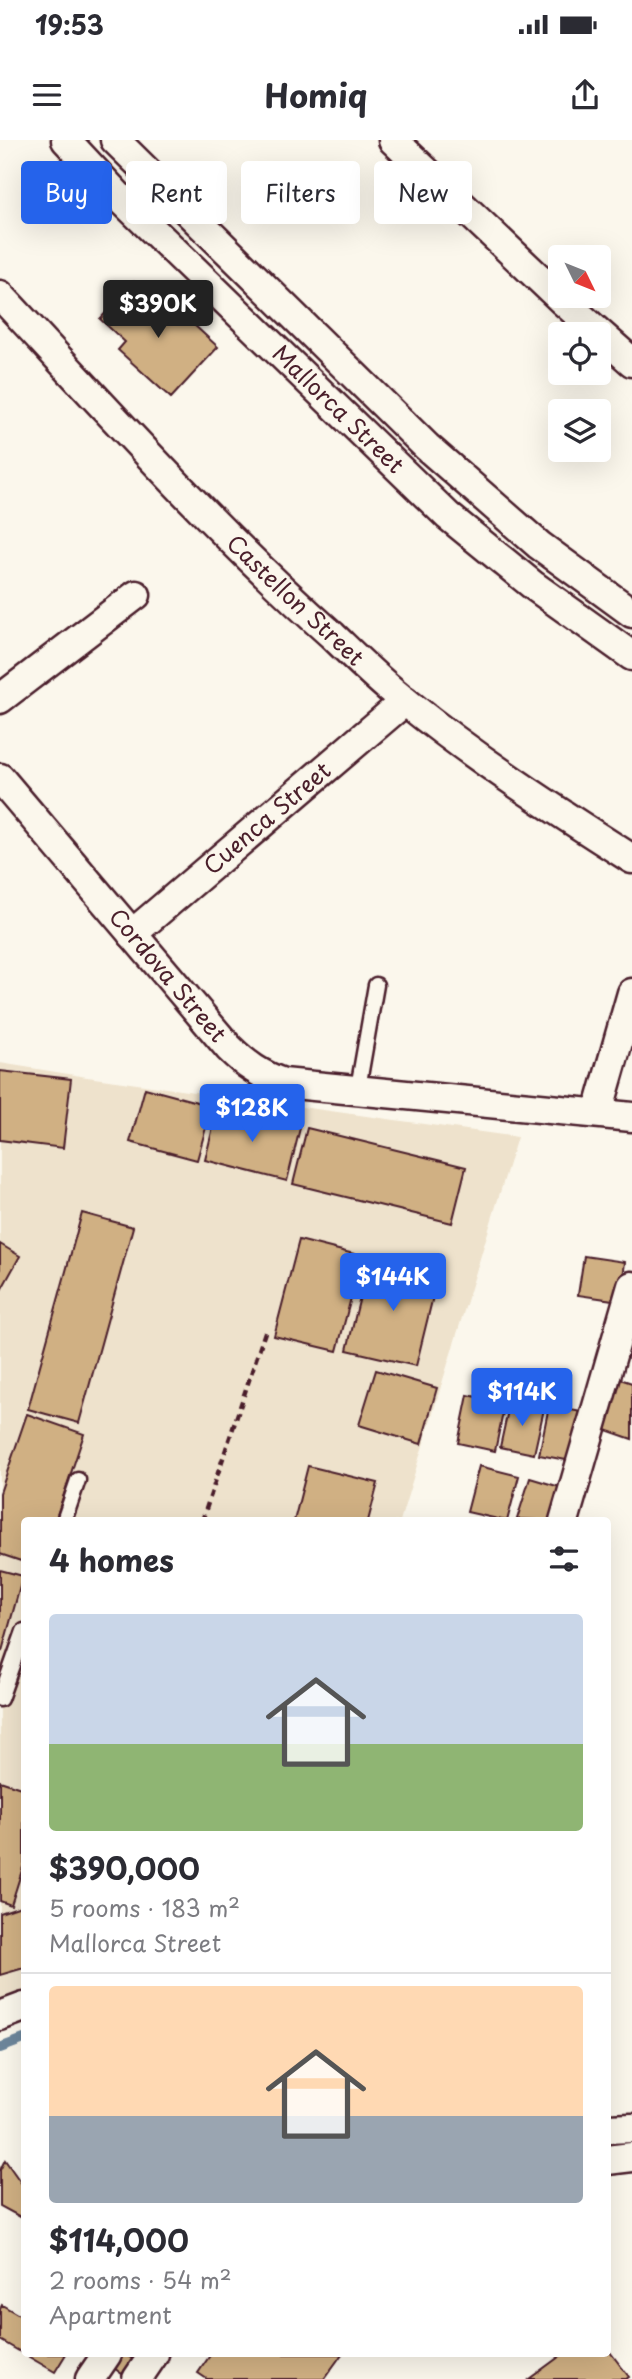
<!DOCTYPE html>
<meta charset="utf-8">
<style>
body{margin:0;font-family:"Playpen Sans",sans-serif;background:#f2f2f3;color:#2b2b33;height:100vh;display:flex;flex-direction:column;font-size:26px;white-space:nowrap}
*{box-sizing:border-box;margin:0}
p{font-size:23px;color:#7c7c81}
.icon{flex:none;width:38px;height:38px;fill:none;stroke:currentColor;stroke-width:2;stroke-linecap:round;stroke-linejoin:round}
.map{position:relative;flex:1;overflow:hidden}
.details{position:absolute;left:21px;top:1377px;width:590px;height:840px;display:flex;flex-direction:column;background:#fff;border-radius:7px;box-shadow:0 7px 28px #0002}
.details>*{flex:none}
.guide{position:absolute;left:21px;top:21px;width:592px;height:63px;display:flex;gap:14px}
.needle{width:46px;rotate:133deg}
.fabs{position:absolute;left:548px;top:105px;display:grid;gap:14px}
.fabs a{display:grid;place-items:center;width:63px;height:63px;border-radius:7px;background:#fff;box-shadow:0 7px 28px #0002;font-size:35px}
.price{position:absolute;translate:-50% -60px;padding:0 16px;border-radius:7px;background:#2563eb;color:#fff;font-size:23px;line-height:46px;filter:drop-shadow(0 2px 4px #0008)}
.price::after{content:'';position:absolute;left:50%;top:42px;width:21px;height:16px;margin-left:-10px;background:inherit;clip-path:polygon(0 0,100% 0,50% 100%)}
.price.active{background:#222;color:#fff}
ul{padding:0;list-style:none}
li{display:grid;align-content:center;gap:14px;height:371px;padding:0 28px}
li+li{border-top:2px solid #e1e1e2}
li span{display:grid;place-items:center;height:217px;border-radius:7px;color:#555}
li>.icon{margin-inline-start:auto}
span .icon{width:126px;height:126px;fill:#fffc;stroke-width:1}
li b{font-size:30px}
h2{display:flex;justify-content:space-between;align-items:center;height:84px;padding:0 28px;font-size:30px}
.chip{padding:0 24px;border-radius:7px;background:#fff;box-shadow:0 7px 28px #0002;font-size:24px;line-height:63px}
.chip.active{background:#2563eb;color:#fff}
.status{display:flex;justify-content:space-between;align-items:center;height:49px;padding:0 35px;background:#fff;direction:ltr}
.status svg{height:19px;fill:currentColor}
header{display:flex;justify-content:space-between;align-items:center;height:91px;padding:0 28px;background:#fff;font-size:32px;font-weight:700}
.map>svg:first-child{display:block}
.built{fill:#eee2cc}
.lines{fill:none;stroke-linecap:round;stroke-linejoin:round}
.stream{stroke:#6d869b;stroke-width:10}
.building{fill:#d0b083;stroke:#4a1f2b;stroke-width:2}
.service-casing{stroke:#4a1f2b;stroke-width:19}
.minor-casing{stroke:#4a1f2b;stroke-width:33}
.path{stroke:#4a1f2b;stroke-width:4.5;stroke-dasharray:7 5;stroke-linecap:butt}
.service{stroke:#fbf7ec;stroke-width:14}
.minor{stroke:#fbf7ec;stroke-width:28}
.labels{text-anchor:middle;stroke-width:7;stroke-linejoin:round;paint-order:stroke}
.street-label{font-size:23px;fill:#4a1f2b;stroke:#fbf7ec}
</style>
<div class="status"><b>19:53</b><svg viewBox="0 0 49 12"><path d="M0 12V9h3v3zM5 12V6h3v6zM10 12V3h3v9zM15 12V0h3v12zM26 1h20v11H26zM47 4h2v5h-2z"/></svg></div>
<header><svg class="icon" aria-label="menu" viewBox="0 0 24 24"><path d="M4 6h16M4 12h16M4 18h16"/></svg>Homiq<svg class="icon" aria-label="share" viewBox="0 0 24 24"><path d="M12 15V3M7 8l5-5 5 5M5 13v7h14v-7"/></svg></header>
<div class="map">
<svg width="632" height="2239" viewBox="0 0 632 2239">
<rect width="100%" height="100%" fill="#fbf7ec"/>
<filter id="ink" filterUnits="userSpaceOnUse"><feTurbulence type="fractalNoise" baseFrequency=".0143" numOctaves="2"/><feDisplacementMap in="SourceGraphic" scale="14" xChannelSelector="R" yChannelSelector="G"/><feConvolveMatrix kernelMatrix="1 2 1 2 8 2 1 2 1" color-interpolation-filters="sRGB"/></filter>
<g filter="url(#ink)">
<path class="built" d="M0,923L87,937L517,997L400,1381H24V1853L0,1862Z"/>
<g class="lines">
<path class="stream" d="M0,1908L24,1899"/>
</g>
<path class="building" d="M134,142L173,178L179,171L218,207L171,258L118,210L125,202L100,179Z
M0,931L71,939L63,1008L0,1000Z
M145,948L212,966L197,1020L130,1002Z
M218,967L300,988L287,1041L205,1020Z
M307,988L466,1027L452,1083L293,1044Z
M82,1073L133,1087L79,1283L28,1269Z
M299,1100L362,1116L337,1211L274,1196Z
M0,1104L20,1116L0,1152Z
M584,1116L625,1122L620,1161L578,1155Z
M369,1120L438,1136L416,1226L347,1210Z
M376,1230L437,1248L421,1304L359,1285Z
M620,1239L632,1243V1299L603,1289Z
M468,1255L505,1263L495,1311L458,1303Z
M510,1261L544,1269L534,1314L500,1307Z
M549,1266L587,1273L577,1322L539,1315Z
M27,1274L84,1294L55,1381H24V1422L0,1414V1353Z
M308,1326L378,1343L368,1381H294Z
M479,1326L519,1336L507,1381L467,1372Z
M530,1338L570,1350L560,1381L517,1379Z
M0,1430L23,1436L2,1511L0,1510Z
M0,1641L24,1649V1724L11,1765L0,1761Z
M24,1765V1828L0,1835V1773Z
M5,2020L24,2047V2079L0,2066V2030Z
M2,2165L24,2178V2214H66L55,2232L0,2200V2169Z
M607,2208L629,2237L626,2239H529L563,2214H607Z
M124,2214L137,2221L126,2237L114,2228Z
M211,2214H342L324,2239H207L198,2233Z"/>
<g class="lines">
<g class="service-casing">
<path id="service" d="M358,948L376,845
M64,1381L78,1340
M0,1559L24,1491"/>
</g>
<g class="minor-casing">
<g id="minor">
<path id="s1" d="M66,0L123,61L448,376L534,446L632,516"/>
<path d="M115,0L427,307L539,405L632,473"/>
<path d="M393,0L563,161L632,222"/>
<path id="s2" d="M0,155C108,271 213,389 332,495C356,518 380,542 406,562C478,620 555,670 632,719"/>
<path d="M0,559L136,455"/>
<path id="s3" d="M0,638L229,908C246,925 261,935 283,943L632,977"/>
<path id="s4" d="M132,794L405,561"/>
<path d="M598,972L632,853"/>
<path d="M564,1381L632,1146"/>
<path d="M0,1876L24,1867"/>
<path d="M607,1989L632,1988"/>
<path d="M607,2020L632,2017"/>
<path d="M90,2239L107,2214"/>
<path d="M137,2239L154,2214"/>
</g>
</g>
<path class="path" d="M202,1381L265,1192"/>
<use href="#service" class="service"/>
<use href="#minor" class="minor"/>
</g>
</g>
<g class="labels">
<g class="street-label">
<text dy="8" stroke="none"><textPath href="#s1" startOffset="383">Mallorca Street</textPath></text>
<text dy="8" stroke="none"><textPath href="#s2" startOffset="425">Castellon Street</textPath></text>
<text dy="8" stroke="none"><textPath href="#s4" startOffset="178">Cuenca Street</textPath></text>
<text dy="8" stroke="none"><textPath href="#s3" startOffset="259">Cordova Street</textPath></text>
</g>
</g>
</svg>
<div class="fabs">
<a><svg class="needle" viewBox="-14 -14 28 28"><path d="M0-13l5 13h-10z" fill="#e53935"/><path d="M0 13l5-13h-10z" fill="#7c7c81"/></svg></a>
<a><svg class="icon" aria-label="locate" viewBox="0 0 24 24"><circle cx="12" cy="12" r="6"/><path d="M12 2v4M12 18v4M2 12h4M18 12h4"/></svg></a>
<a><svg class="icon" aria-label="layers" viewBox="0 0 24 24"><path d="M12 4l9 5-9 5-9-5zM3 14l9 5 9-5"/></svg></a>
</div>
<b class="price active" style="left:158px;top:200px">$390K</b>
<b class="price" style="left:252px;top:1004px">$128K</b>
<b class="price" style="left:393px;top:1173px">$144K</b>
<b class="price" style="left:522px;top:1288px">$114K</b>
<div class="guide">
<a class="chip active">Buy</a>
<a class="chip">Rent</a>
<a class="chip">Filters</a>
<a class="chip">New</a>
</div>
<section class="details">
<h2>4 homes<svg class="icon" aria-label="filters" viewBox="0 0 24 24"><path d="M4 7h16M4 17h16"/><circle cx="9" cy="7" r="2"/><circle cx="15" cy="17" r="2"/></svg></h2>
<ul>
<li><span style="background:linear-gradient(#c9d6e8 60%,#8fb573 0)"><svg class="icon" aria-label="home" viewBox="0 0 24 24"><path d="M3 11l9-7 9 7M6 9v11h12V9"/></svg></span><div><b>$390,000</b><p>5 rooms · 183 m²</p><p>Mallorca Street</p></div></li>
<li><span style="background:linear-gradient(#ffd9b3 60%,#9aa5b1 0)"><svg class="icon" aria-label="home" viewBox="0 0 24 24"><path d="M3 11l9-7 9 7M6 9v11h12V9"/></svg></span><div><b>$114,000</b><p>2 rooms · 54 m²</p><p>Apartment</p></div></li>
</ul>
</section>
</div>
